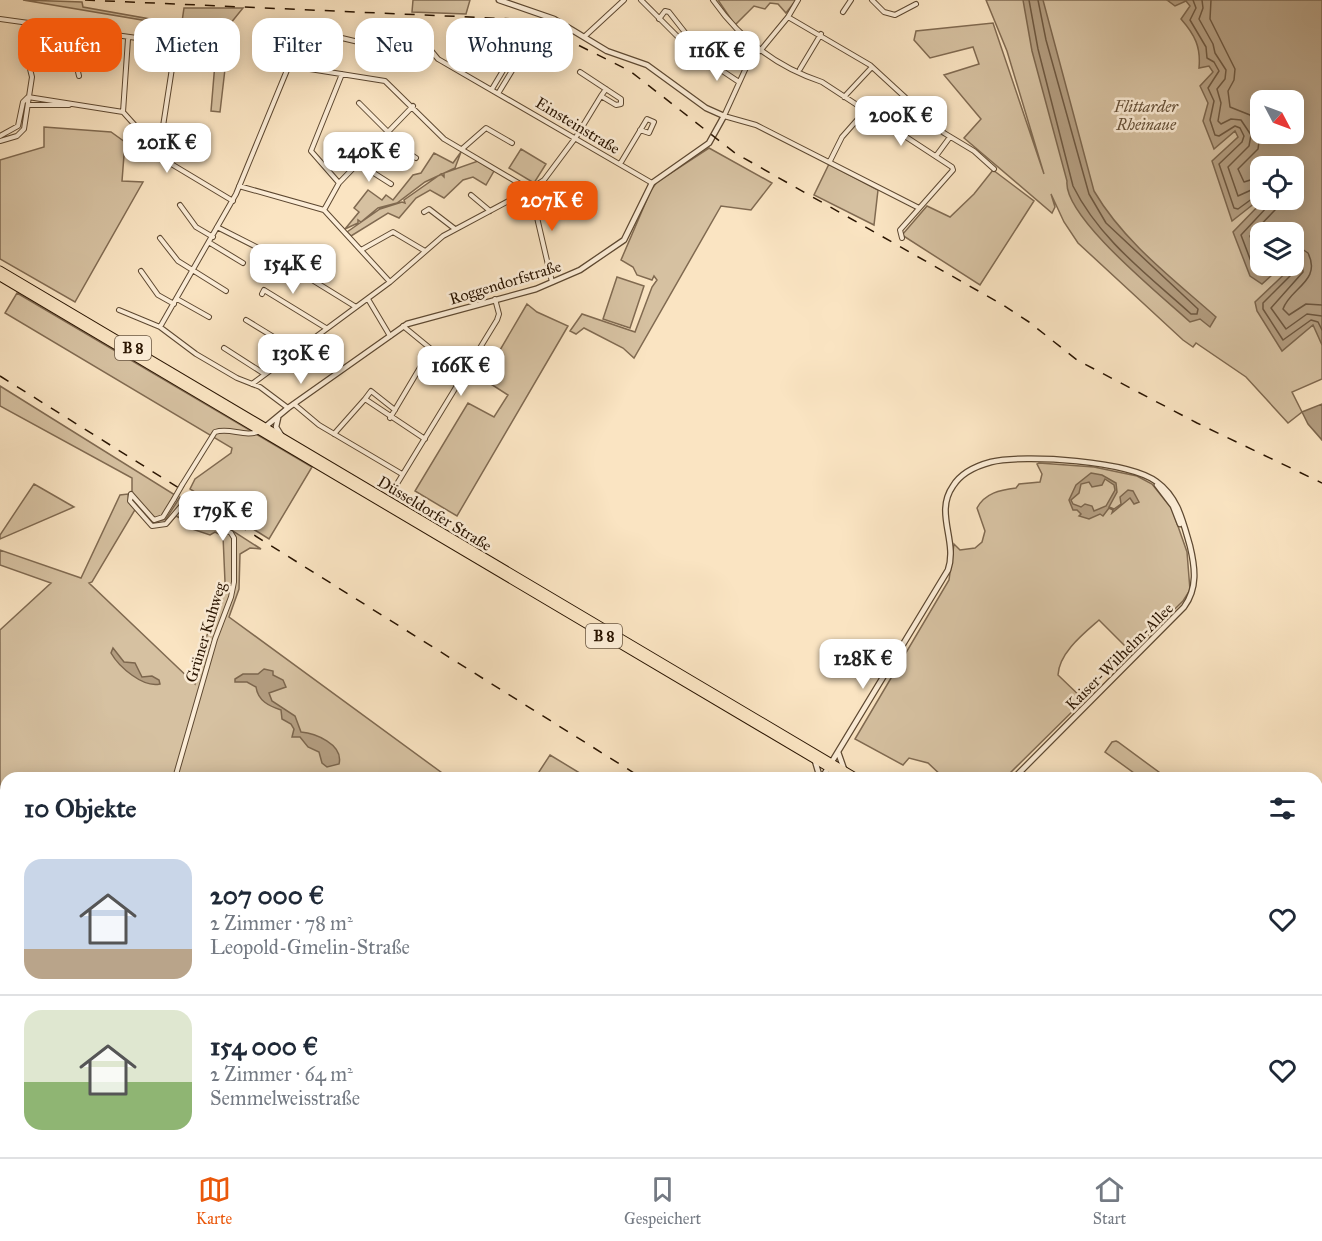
<!DOCTYPE html>
<html lang="de">
<meta charset="utf-8">
<style>
body{margin:0;font-family:"IM FELL Great Primer",serif;background:#f2f2f3;color:#1f2937;height:100vh;display:flex;flex-direction:column;font-size:22px;white-space:nowrap}
*{box-sizing:border-box;margin:0}
p{font-size:20px;color:#747a83}
.icon{flex:none;width:33px;height:33px;fill:none;stroke:currentColor;stroke-width:2;stroke-linecap:round;stroke-linejoin:round}
.map{position:relative;flex:1;overflow:hidden}
.sheet{position:absolute;left:0px;top:772px;width:1323px;height:386px;display:flex;flex-direction:column;background:#fff;border-radius:18px 18px 0 0;box-shadow:0 3px 15px #0003}
.sheet>*{flex:none}
.guide{position:absolute;left:18px;top:18px;width:600px;height:54px;display:flex;gap:12px}
.needle{width:39px;rotate:131deg}
.controls{position:absolute;left:1250px;top:90px;display:grid;gap:12px}
.controls a{display:grid;place-items:center;width:54px;height:54px;border-radius:12px;background:#fff;box-shadow:0 3px 15px #0003;font-size:30px}
.price{position:absolute;translate:-50% -51px;padding:0 14px;border-radius:12px;background:#fff;color:#222;font-size:20px;line-height:39px;filter:drop-shadow(0 2px 3px #0008)}
.price::after{content:'';position:absolute;left:50%;top:36px;width:18px;height:14px;margin-left:-9px;background:inherit;clip-path:polygon(0 0,100% 0,50% 100%)}
.price.on{background:#ea580c;color:#fff}
ul{padding:0;list-style:none}
li{display:flex;align-items:center;gap:18px;height:150px;padding:0 24px}
li+li{border-top:2px solid #e0e1e3}
li span{display:grid;place-items:center;flex:none;width:168px;height:120px;border-radius:18px;color:#555}
li>.icon{margin-inline-start:auto}
span .icon{width:72px;height:72px;fill:#fffc;stroke-width:1}
li b{font-size:26px}
h2{display:flex;justify-content:space-between;align-items:center;height:72px;padding:0 24px;font-size:26px}
.tag{padding:0 21px;border-radius:18px;background:#fff;box-shadow:0 3px 15px #0003;font-size:21px;line-height:54px}
.tag.on{background:#ea580c;color:#fff}
.dock{display:flex;justify-content:space-around;align-items:center;height:84px;border-top:2px solid #e0e1e3;background:#fff;font-size:16px;color:#747a83}
.dock a{display:grid;justify-items:center;gap:3px}
.dock .on{color:#ea580c}
.map>svg:first-child{display:block}
.green{fill:#d6c1a1;stroke:#806a51;stroke-width:1.5;fill-rule:evenodd}
.water{fill:#b39d80;stroke:#7c664d;stroke-width:1.5;fill-rule:evenodd}
.lines{fill:none;stroke-linecap:round;stroke-linejoin:round}
.shore{stroke:#6e5840;stroke-width:1.5}
.minor-casing{stroke:#5d4831;stroke-width:6}
.tertiary-casing{stroke:#5d4831;stroke-width:7}
.primary-casing{stroke:#291401;stroke-width:9}
.motorway-casing{stroke:#291401;stroke-width:10}
.minor{stroke:#fcedd7;stroke-width:4}
.tertiary{stroke:#fcedd7;stroke-width:4.5}
.primary{stroke:#fae4c2;stroke-width:7}
.motorway{stroke:#fae4c2;stroke-width:8}
.rail{stroke:#291401;stroke-width:1.5;stroke-dasharray:10 10;stroke-linecap:butt}
.minor-bridge-casing{stroke:#5d4831;stroke-width:6;stroke-linecap:butt}
.minor-bridge{stroke:#fcedd7;stroke-width:4}
.labels{text-anchor:middle;stroke-width:5;stroke-linejoin:round;paint-order:stroke}
.shield{fill:#fcedd7;stroke:#685541;stroke-width:1.5}
.shield-label{font-size:15px;font-weight:bold;fill:#291401}
.park-label{font-size:16px;font-style:italic;fill:#665139;stroke:#fcedd7}
.street-label{font-size:16px;fill:#291401;stroke:#fcedd7}
</style>
<div class="map">
<svg width="1322" height="1157" viewBox="0 0 1322 1157">
<rect width="100%" height="100%" fill="#fae4c2"/>
<filter id="stains"><feTurbulence type="fractalNoise" baseFrequency=".00333" numOctaves="4"/><feColorMatrix values="0 0 0 0 .2 0 0 0 0 .09 0 0 0 0 .02 0 0 0 .5 -.17"/></filter>
<radialGradient id="worn" r=".72"><stop offset=".6" stop-color="#630" stop-opacity="0"/><stop offset="1" stop-color="#630" stop-opacity=".3"/></radialGradient>
<path class="green" d="M23,0L82,2L83,7L178,24V26Z
M413,0H470L466,14L412,12Z
M718,0H796L786,13L778,4L770,3L765,9L754,6L735,25Z
M986,0H1250L1260,100V134H1293L1322,168V379L1292,392L1302,412L1288,423L1246,377L1196,343L1193,347L1183,340L1078,243L1064,222L1051,194L1055,207L1052,213L964,138L981,119L944,75L979,64L973,47L930,58L914,40L916,31L993,23L1044,174L1007,51ZM1260,166H1293V200H1260ZM1260,232H1293V266H1260Z
M184,8H243L213,45L179,42Z
M216,51L227,52L220,112L211,111Z
M44,127L111,132L125,142L122,181L143,182L75,302L0,259V160L44,147Z
M709,148L772,183L751,210L721,206L634,358L623,348L584,328L576,334L570,331L582,314L635,332L652,287L657,280L654,276L652,280L637,275L633,267L621,260L651,190L657,182Z
M521,149L546,164L534,183L509,168Z
M461,152L455,168L425,182L397,203L378,208L361,222L358,220V223L345,229L359,212L354,208L368,190L382,200L386,195L393,200L413,175L421,173L434,153L453,163Z
M478,161L494,171L486,185L473,177L463,180L444,198L430,190L416,198L399,218L388,213L351,236L347,232L380,209L402,202L405,203L404,200L441,174L444,177V173Z
M829,164L878,190L874,225L814,195Z
M993,170L1034,201L980,285L902,235L927,206L950,217L974,194Z
M617,277L644,286L630,328L603,319Z
M17,293L312,467L269,539L190,489L195,479L231,453L232,448L5,313Z
M527,304L537,312L568,326L457,516L415,491L468,403L494,417L508,395L483,379Z
M0,386L175,495L163,516L154,518L132,493V478L0,406Z
M1039,463L1094,467L1137,476L1152,484L1172,509L1187,552L1190,590L1183,601L1131,652L1099,620C1083,634 1059,653 1058,675L1084,700L1005,778H944L928,763L909,758L903,765L855,739L949,580L954,544L960,550L975,548L982,542L985,531L977,508C985,493 1000,490 1016,488L1019,484L1040,482L1042,474L1037,464Z
M34,484L74,507L0,539V535Z
M128,494L129,502L136,508L92,582L89,583L195,684L198,662L225,582L223,536L215,532L210,535L189,528L188,522L176,516L169,524L153,525L131,501L133,499L148,518L156,522L166,519L180,497L261,549L250,548L240,554L239,589L229,617L449,778H6V851L0,844V630L51,583L0,565V550L81,578L120,495Z
M1116,741L1118,742L1167,778H1141L1105,752L1112,742Z
M550,755L588,778H535Z
M0,996H6V1124L0,1119Z
M38,1152H217L223,1157H44Z
M566,1152H807L809,1157H592Z
M933,1152H1106L1114,1157H939Z"/>
<path class="water" d="M1023,0H1043L1094,191C1124,242 1172,278 1216,317L1210,327L1200,319L1190,322C1163,297 1063,217 1067,181L1032,51Z
M1167,0H1322V345L1313,325L1282,351L1257,311L1255,302L1293,266V232H1260V266H1282L1262,284L1250,276L1233,232L1264,200H1293V166H1260V199L1232,221L1212,161L1238,137L1235,131L1214,149L1203,121L1208,103L1200,86L1213,72L1209,66L1199,68C1201,47 1195,35 1181,19L1190,6L1186,1L1175,6ZM1260,100H1293V134H1260Z
M1322,404V440L1308,424L1302,412Z
M1091,473L1102,475L1116,483L1117,492L1109,507L1114,509L1121,504L1120,497L1128,490L1133,491L1139,502L1134,504L1130,498L1112,513L1113,510L1109,508L1103,516L1100,514L1089,519L1079,516L1081,514L1077,510H1073L1069,500L1076,485ZM1105,479L1114,485L1115,490L1106,506L1094,511L1092,506L1085,504L1081,507L1073,504L1071,500L1079,493L1081,484L1089,482L1092,487L1102,485Z
M113,648L124,662L135,663L142,677L152,676L159,680L160,684C143,688 119,667 111,653Z
M264,669L273,671V675L283,680L286,687L269,693L272,701L295,716L301,732C314,733 344,744 339,764L327,767L322,763L319,752L308,747L300,737H292L294,729L291,724L282,719L281,710C269,706 258,701 256,687L247,682H235V679L243,674H258Z
M66,1152H155L161,1157H71Z"/>
<g class="lines">
<path class="shore" d="M1029,0L1038,49L1073,186C1099,239 1148,275 1191,314H1197L1198,309L1106,223L1089,194L1046,40L1038,0
M1193,0L1196,8L1190,20L1206,47L1207,58L1214,62L1219,71L1208,88L1214,101L1210,120L1215,135L1219,136L1235,126L1240,128L1244,136L1242,142L1219,164L1234,208L1238,209L1260,193
M1202,0L1203,8L1199,19L1213,44L1215,53L1226,70L1225,79L1217,89L1221,103L1218,121L1221,124L1231,119L1241,120L1251,135L1249,146L1228,167L1238,196L1260,186
M1211,0L1210,19L1235,69L1234,80L1228,91L1230,107L1250,115L1260,132
M1260,177L1244,182L1238,169L1258,149L1260,134
M1270,200L1268,206L1241,235L1255,272L1262,275L1273,266
M1293,243L1308,253C1322,281 1290,288 1283,309L1289,315L1306,304L1322,305
M1293,253L1302,261L1303,272L1271,308L1286,329L1307,314L1322,316
M1293,261L1295,271L1263,303V309L1283,340L1311,320L1318,322L1322,330
M1260,263L1250,236L1275,210L1278,200"/>
<g class="minor-casing">
<path id="minor" d="M641,0L691,50L739,82
M713,0C741,40 776,67 822,82L952,167L953,170L900,230L902,238
M872,0L884,12L895,15L916,4
M843,12L851,0
M788,17L870,65L944,133L974,151L994,169
M0,19L173,43L175,49L159,152
M659,19L665,11L669,12L705,58
M414,25L415,31L438,59L652,183
M466,26L471,32L511,56
M74,30L72,46L79,76
M584,37L624,0
M755,48L724,116L756,125L919,208
M760,51L788,17L798,0
M291,66L385,81L444,139L527,188L532,196L552,282
M800,69L821,34
M580,72L621,99V104L616,105L601,96L606,89
M492,89L520,42H525L527,46L499,92
M28,97L123,112L168,162L233,201
M844,97L872,67
M359,103L388,132
M28,105H69
M123,112L128,39
M0,136L18,126L23,102L28,97
M343,136L364,157
M383,137L416,158
M0,141L17,136L24,129L32,77L24,45L26,24
M462,149L486,128L512,143
M936,156L950,137
M830,161L842,137L865,111
M358,163L391,184
M620,164L647,119L654,122L649,133L640,130
M339,183L311,151L342,74
M239,186L324,210L390,282
M471,195L490,211
M180,205L196,227L213,237
M324,210L339,183L413,106
M424,212L429,209L455,229
M217,227L270,254L356,307
M160,238L178,261L226,291
M210,243L243,263
M361,250L393,232L425,251
M141,271L158,295L174,304
M262,294L264,290L326,328
M177,299L209,317
M368,299L390,336
M119,310L160,327L196,354L237,378L260,387L288,408
M246,320L295,350
M403,326L431,349L467,370
M160,327L236,194L304,29L367,44L416,63L434,54
M224,348L263,373
M252,384L390,282L443,236L529,190L544,180L576,137L601,96
M294,404L319,425L402,474
M395,410L371,391L365,399L425,439
M390,418L431,349
M334,434L365,399
M182,485L215,432C231,427 244,438 261,431
M392,492L497,320L499,314L495,299
M131,494L130,501L152,526L166,524L183,504L231,533L234,538V582L231,597L215,639L175,778
M131,494L154,520L163,517L174,499"/>
</g>
<g class="tertiary-casing">
<path id="tertiary" d="M278,418L276,427L281,435
M265,427L288,408L407,324L536,289L580,270L624,240L652,183L709,143L724,116L706,108L647,65L607,51L554,19L499,0
M1157,485L1173,506L1180,524
M838,752L844,769
M815,761L820,778
M822,778L948,570C958,541 934,513 953,486C961,473 976,466 991,462C1025,454 1130,461 1157,482C1178,497 1183,522 1190,546C1195,567 1198,588 1184,607L1014,778
M828,778L842,777
M1317,1131L1322,1134
M1113,1152L1122,1157"/>
</g>
<g class="primary-casing">
<path id="primary" d="M0,270L857,778
M0,277L846,778
M1317,1052L1322,1055
M1317,1084L1322,1075
M1317,1096L1322,1085
M1276,1157L1280,1152"/>
</g>
<g class="motorway-casing">
<path id="motorway" d="M0,905L6,912
M0,916L6,923
M222,1152L228,1157
M236,1152L241,1157"/>
</g>
<use href="#minor" class="minor"/>
<use href="#tertiary" class="tertiary"/>
<use href="#primary" class="primary"/>
<use href="#motorway" class="motorway"/>
<path class="rail" d="M85,0L514,19L538,25L630,71L735,153L1003,305L1029,322L1077,360L1197,423L1322,483
M0,376L642,778
M1227,1152L1235,1157
M1243,1152L1251,1157"/>
<g class="minor-bridge-casing">
<path id="minor-bridge" d="M174,499L182,485"/>
</g>
<use href="#minor-bridge" class="minor-bridge"/>
</g>
<g class="labels">
<g class="shield">
<rect x="115" y="336" width="36" height="24" rx="4.5"/>
<rect x="586" y="624" width="36" height="24" rx="4.5"/>
</g>
<g class="shield-label">
<text x="133" y="353">B 8</text>
<text x="604" y="641">B 8</text>
</g>
<g class="park-label">
<text x="1146" y="112">Flittarder<tspan x="1146" dy="18">Rheinaue</tspan></text>
</g>
<g class="street-label">
<text transform="translate(578 125) rotate(31)" y="6">Einsteinstraße</text>
<text transform="translate(505 282) rotate(-17)" y="6">Roggendorfstraße</text>
<text transform="translate(435 513) rotate(31)" y="6">Düsseldorfer Straße</text>
<text transform="translate(205 632) rotate(-73)" y="6">Grüner Kuhweg</text>
<text transform="translate(1119 656) rotate(-45)" y="6">Kaiser-Wilhelm-Allee</text>
</g>
</g>
<rect width="100%" height="100%" filter="url(#stains)"/>
<rect width="100%" height="100%" fill="url(#worn)"/>
</svg>
<div class="controls">
<a><svg class="needle" viewBox="-14 -14 28 28"><path d="M0-13l5 13h-10z" fill="#e53935"/><path d="M0 13l5-13h-10z" fill="#747a83"/></svg></a>
<a><svg class="icon" aria-label="locate" viewBox="0 0 24 24"><circle cx="12" cy="12" r="6"/><path d="M12 2v4M12 18v4M2 12h4M18 12h4"/></svg></a>
<a><svg class="icon" aria-label="layers" viewBox="0 0 24 24"><path d="M12 4l9 5-9 5-9-5zM3 14l9 5 9-5"/></svg></a>
</div>
<b class="price" style="left:717px;top:82px">116K €</b>
<b class="price" style="left:901px;top:147px">200K €</b>
<b class="price" style="left:167px;top:174px">201K €</b>
<b class="price" style="left:369px;top:183px">240K €</b>
<b class="price on" style="left:552px;top:232px">207K €</b>
<b class="price" style="left:293px;top:295px">154K €</b>
<b class="price" style="left:301px;top:385px">130K €</b>
<b class="price" style="left:461px;top:397px">166K €</b>
<b class="price" style="left:223px;top:542px">179K €</b>
<b class="price" style="left:863px;top:690px">128K €</b>
<div class="guide">
<a class="tag on">Kaufen</a>
<a class="tag">Mieten</a>
<a class="tag">Filter</a>
<a class="tag">Neu</a>
<a class="tag">Wohnung</a>
</div>
<section class="sheet">
<h2>10 Objekte<svg class="icon" aria-label="filters" viewBox="0 0 24 24"><path d="M4 7h16M4 17h16"/><circle cx="9" cy="7" r="2"/><circle cx="15" cy="17" r="2"/></svg></h2>
<ul>
<li><span style="background:linear-gradient(#c9d6e8 75%,#b9a48a 0)"><svg class="icon" aria-label="home" viewBox="0 0 24 24"><path d="M3 11l9-7 9 7M6 9v11h12V9"/></svg></span><div><b>207 000 €</b><p>2 Zimmer · 78 m²</p><p>Leopold-Gmelin-Straße</p></div><svg class="icon" aria-label="heart" viewBox="0 0 24 24"><path d="M12 20l-8-8c-3-5 5-10 8-4 3-6 11-1 8 4z"/></svg></li>
<li><span style="background:linear-gradient(#dfe7d0 60%,#8fb573 0)"><svg class="icon" aria-label="home" viewBox="0 0 24 24"><path d="M3 11l9-7 9 7M6 9v11h12V9"/></svg></span><div><b>154 000 €</b><p>2 Zimmer · 64 m²</p><p>Semmelweisstraße</p></div><svg class="icon" aria-label="heart" viewBox="0 0 24 24"><path d="M12 20l-8-8c-3-5 5-10 8-4 3-6 11-1 8 4z"/></svg></li>
</ul>
</section>
</div>
<nav class="dock">
<a class="on"><svg class="icon" aria-label="map" viewBox="0 0 24 24"><path d="M3 6l6-2 6 2 6-2v14l-6 2-6-2-6 2zM9 4v14M15 6v14"/></svg>Karte</a>
<a><svg class="icon" aria-label="saved" viewBox="0 0 24 24"><path d="M7 4h10v16l-5-4-5 4z"/></svg>Gespeichert</a>
<a><svg class="icon" aria-label="home" viewBox="0 0 24 24"><path d="M3 11l9-7 9 7M6 9v11h12V9"/></svg>Start</a>
</nav>
